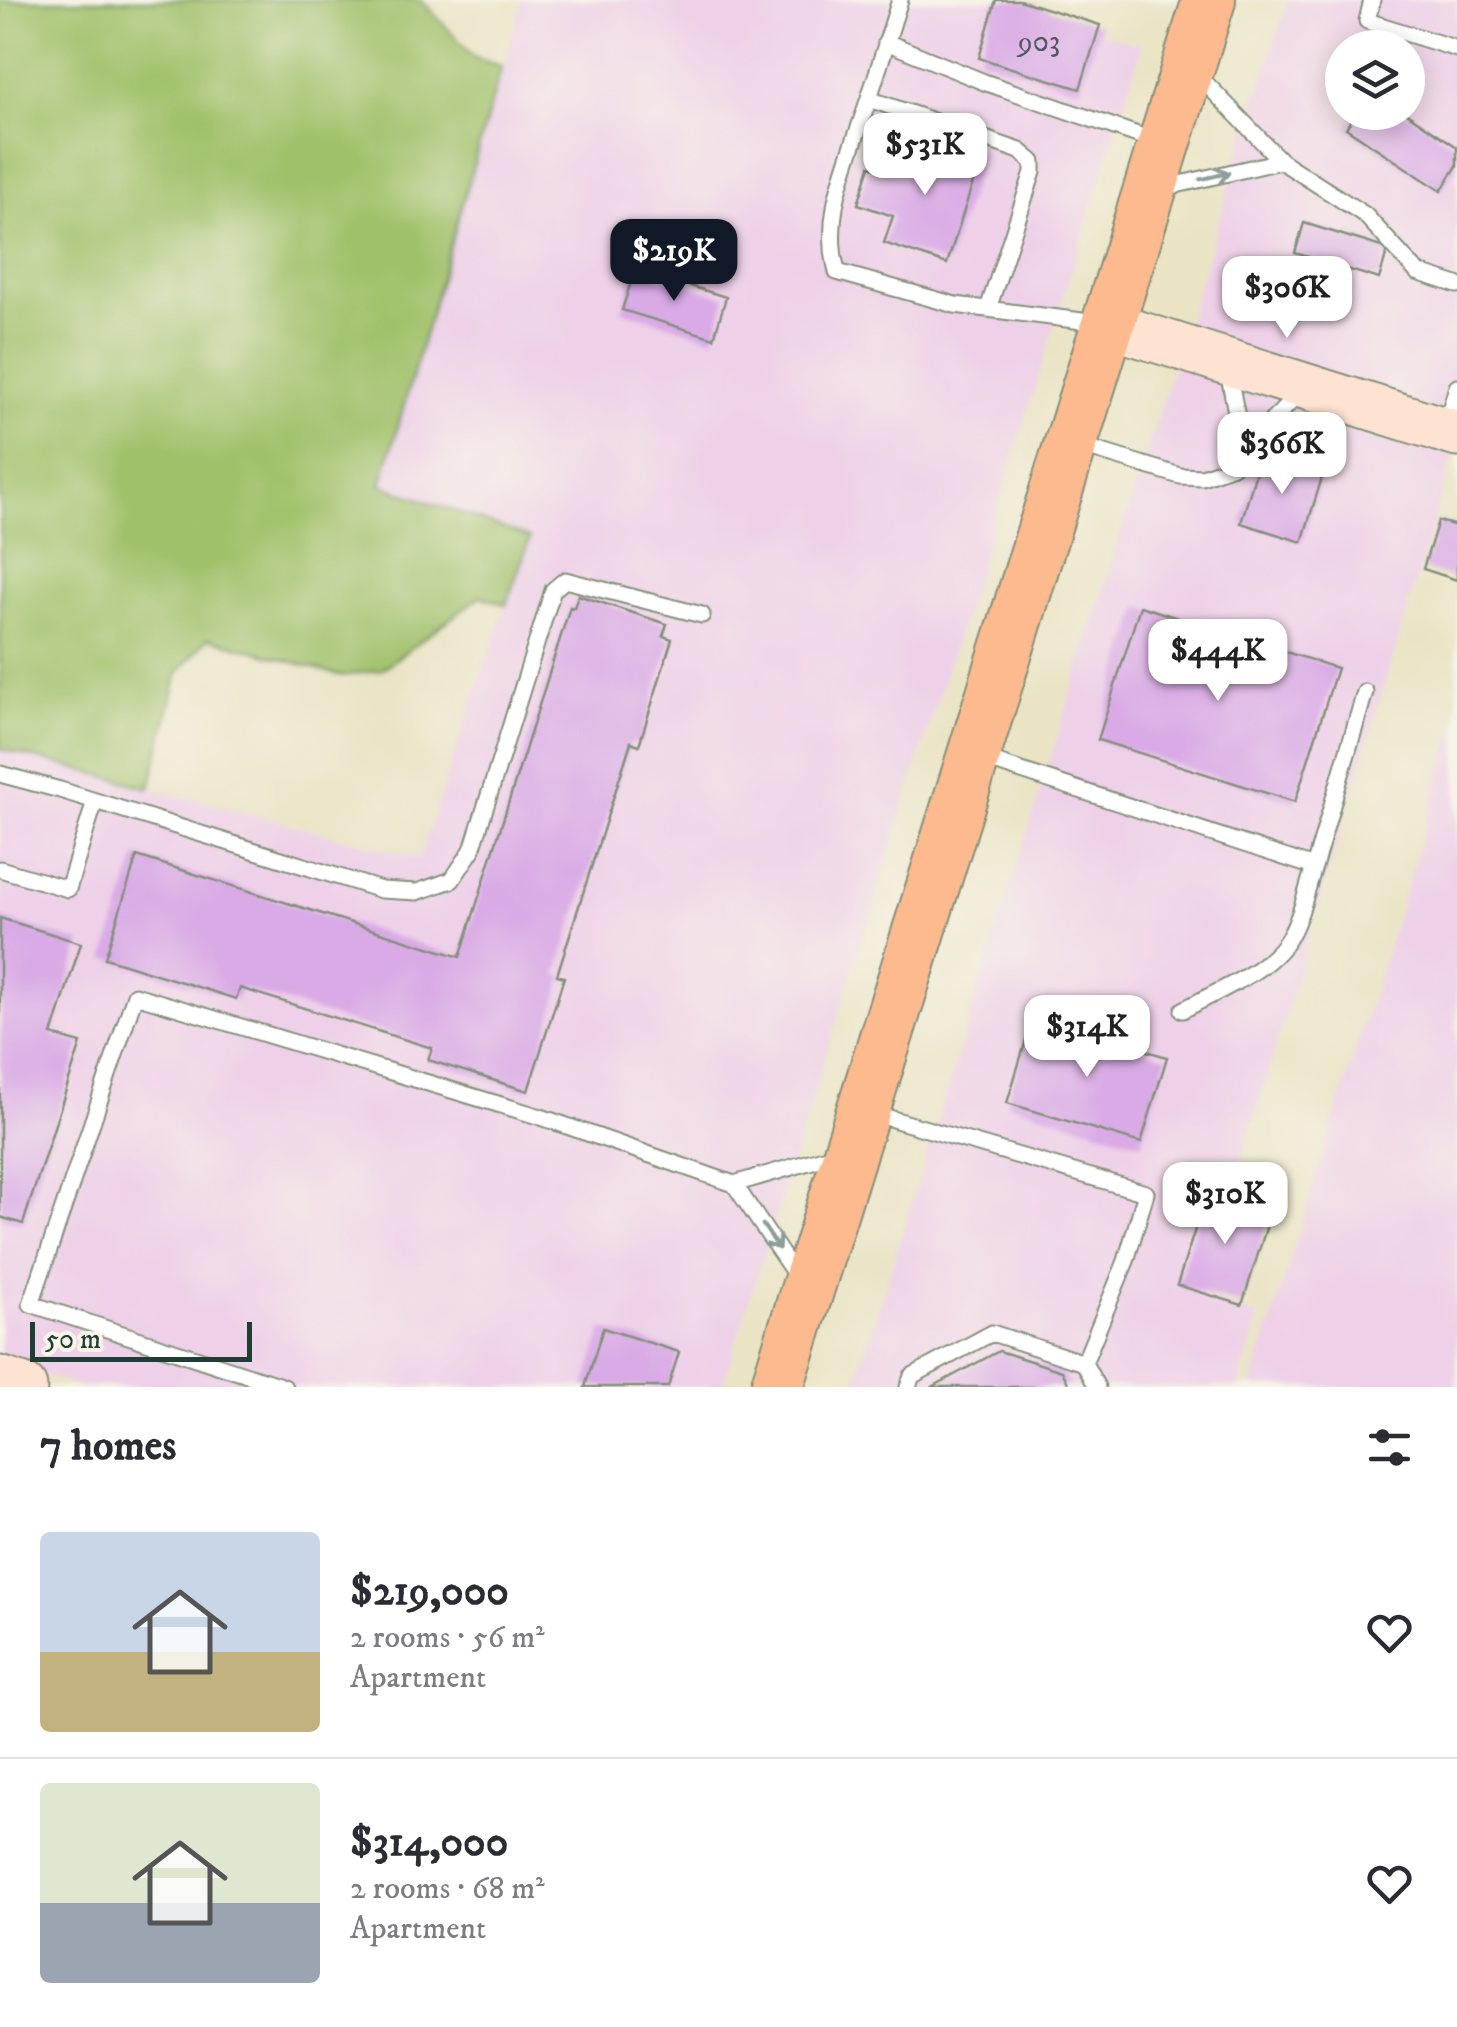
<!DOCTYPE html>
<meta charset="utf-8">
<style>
body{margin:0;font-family:"IM FELL DW Pica",serif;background:#f2f2f3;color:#2b2b33;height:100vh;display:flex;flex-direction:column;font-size:38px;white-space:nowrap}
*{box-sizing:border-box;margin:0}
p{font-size:32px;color:#7c7c81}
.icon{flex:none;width:55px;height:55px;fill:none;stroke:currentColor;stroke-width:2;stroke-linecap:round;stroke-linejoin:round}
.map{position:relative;height:1387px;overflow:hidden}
.details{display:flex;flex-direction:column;background:#fff;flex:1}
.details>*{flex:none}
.buttons{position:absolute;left:1325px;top:30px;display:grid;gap:20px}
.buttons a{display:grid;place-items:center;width:100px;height:100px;border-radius:50%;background:#fff;box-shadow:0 5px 25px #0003;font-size:50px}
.scale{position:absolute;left:30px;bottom:25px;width:222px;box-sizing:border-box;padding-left:10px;border:5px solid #1f3d34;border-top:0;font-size:28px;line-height:35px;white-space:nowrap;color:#1f3d34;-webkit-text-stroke:8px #f7f3e8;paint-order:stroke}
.price{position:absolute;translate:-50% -85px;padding:0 22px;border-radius:20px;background:#fff;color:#222;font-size:32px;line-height:65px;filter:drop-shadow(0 2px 5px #0008)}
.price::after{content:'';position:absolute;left:50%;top:60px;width:30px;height:22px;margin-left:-15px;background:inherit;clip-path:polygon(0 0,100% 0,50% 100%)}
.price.selected{background:#111827;color:#fff}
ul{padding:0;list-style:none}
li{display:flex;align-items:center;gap:30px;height:250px;padding:0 40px}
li+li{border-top:2px solid #e1e1e2}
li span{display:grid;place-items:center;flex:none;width:280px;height:200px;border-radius:10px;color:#555}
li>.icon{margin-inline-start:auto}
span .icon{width:120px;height:120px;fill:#fffc;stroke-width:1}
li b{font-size:42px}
h2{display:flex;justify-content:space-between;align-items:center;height:120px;padding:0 40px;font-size:42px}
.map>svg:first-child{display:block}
.built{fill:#eed0e8;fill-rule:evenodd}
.green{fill:#a0c16a;stroke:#607f4f;stroke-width:2.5}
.building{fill:#d9aae6}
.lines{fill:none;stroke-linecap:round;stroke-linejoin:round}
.lane-casing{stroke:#84907c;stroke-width:19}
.secondary-casing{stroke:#84907c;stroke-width:49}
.primary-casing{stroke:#84907c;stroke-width:56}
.lane{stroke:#fff;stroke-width:15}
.secondary{stroke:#fee3d2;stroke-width:45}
.primary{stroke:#fcba8e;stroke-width:52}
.oneway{stroke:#8f9e9a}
.labels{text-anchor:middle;stroke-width:9;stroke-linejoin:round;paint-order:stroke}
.number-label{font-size:30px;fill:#4e5860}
</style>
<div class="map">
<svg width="1457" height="1387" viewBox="0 0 1457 1387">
<rect width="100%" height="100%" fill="#f7f3e8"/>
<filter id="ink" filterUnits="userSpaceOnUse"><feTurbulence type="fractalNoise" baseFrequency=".01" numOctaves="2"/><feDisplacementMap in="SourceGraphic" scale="20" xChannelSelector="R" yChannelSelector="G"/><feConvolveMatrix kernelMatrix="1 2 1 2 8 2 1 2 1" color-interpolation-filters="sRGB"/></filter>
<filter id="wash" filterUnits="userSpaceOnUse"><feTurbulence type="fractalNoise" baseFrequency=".0048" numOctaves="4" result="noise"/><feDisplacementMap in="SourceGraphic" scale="40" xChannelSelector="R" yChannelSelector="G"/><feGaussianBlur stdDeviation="2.25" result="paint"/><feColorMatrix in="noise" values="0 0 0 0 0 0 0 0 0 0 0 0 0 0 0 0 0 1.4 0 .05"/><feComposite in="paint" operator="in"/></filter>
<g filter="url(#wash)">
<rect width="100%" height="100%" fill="#eae4c5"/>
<path class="built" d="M522,0H1004L1142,46L722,1387H81L0,1361V749L419,858L529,538L381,486Z
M1288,0H1457V416L1184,331ZM1342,48H1408V112H1342Z
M1174,364L1455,451L1201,1294L1259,1317L1238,1387H854Z
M1457,722V1387H1251Z"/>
<path class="green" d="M0,0H421L475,58L502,66L381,485L530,538L506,605L481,596L381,670L342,676L208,638L178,673L150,788L0,749Z"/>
<g id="blocks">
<path class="building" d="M996,0H1019L1100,25L1080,89L979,58Z
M1356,112H1405L1457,147V166L1441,191L1346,128Z
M921,134L982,154L947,264L884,243L893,216L858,204L870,166L907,177Z
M1304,223L1388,249L1379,279L1295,253Z
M635,269L726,297L714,338L622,310Z
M1262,452L1324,471L1302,542L1241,523Z
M1438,521L1457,526V580L1423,569Z
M578,595L667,624L663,636L672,639L639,745L631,742L557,975L564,977L528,1091L428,1060L432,1048L240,988L236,999L105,958L137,856L460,957L570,607L574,608Z
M1140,606L1337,668L1295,802L1098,740Z
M0,918L81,943L52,1035L81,1043L23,1224L0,1217Z
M1033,1017L1167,1057L1141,1143L1007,1103Z
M1208,1189L1272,1209L1242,1305L1177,1285Z
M603,1328L679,1352L668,1387H585Z
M999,1351L1062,1371L1070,1387H932Z"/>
</g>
</g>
<g filter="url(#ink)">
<use href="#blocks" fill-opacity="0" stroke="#84907c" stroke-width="2.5"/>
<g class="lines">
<g class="lane-casing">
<path id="lane" d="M900,0C888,37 877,75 864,113C847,166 822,214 837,272L955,305L1098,323
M1372,0L1367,21L1457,49
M886,42L984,82L1155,141
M1196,73L1281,161L1365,215L1417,272L1457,285
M869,99L1020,151L1033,162V172L988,309
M1163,188L1281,161
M1227,365L1243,449L1302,391
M1445,427L1457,387
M1079,445L1180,476L1202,477L1233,466L1243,449
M982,758L1314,867L1365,692
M0,774L60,790L381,890L417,892L452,880L472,850L553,590L565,580L702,615
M0,869L68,889L95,801
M1183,1010C1218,990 1272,971 1291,934C1302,914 1307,888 1314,867
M872,1113L1146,1193L1126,1261L1084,1363
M734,1184L799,1280
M284,1387L31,1304L135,995L541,1117L734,1184L840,1153
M908,1387L912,1376L992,1333L1084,1363L1097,1387"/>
</g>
<g class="secondary-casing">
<path id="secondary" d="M1107,324L1457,434
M0,1379L24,1387"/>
</g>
<g class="primary-casing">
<path id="primary" d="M777,1387L1209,0"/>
</g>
<use href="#lane" class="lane"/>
<use href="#secondary" class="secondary"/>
<use href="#primary" class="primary"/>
</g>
<defs><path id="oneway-shaft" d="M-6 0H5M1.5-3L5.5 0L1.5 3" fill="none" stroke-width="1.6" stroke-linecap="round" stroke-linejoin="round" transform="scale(2.5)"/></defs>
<g class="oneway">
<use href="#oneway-shaft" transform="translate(1215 176) rotate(-13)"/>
<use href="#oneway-shaft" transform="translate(771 1237) rotate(56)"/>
</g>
</g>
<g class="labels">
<g class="number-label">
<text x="1039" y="51">903</text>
</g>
</g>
</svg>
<div class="buttons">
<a><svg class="icon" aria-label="layers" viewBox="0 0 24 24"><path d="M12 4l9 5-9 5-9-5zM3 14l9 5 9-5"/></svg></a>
</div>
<div class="scale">50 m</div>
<b class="price" style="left:925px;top:198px">$531K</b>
<b class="price selected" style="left:674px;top:304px">$219K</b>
<b class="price" style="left:1287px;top:341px">$306K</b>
<b class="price" style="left:1282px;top:497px">$366K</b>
<b class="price" style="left:1218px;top:704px">$444K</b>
<b class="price" style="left:1087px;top:1080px">$314K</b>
<b class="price" style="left:1225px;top:1247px">$310K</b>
</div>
<section class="details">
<h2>7 homes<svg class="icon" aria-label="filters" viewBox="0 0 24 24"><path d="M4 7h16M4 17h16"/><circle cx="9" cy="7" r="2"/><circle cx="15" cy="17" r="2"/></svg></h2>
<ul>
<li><span style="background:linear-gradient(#c9d6e8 60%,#c2b280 0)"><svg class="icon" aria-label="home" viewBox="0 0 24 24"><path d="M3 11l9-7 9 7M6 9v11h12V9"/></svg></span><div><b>$219,000</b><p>2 rooms · 56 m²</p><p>Apartment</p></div><svg class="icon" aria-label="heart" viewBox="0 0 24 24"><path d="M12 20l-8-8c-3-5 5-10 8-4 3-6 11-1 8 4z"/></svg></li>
<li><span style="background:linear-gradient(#dfe7d0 60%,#9aa5b1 0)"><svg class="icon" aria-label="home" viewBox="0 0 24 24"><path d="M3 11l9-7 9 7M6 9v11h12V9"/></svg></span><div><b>$314,000</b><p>2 rooms · 68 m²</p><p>Apartment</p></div><svg class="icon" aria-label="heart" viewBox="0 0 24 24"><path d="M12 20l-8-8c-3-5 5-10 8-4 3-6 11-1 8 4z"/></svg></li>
</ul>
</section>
